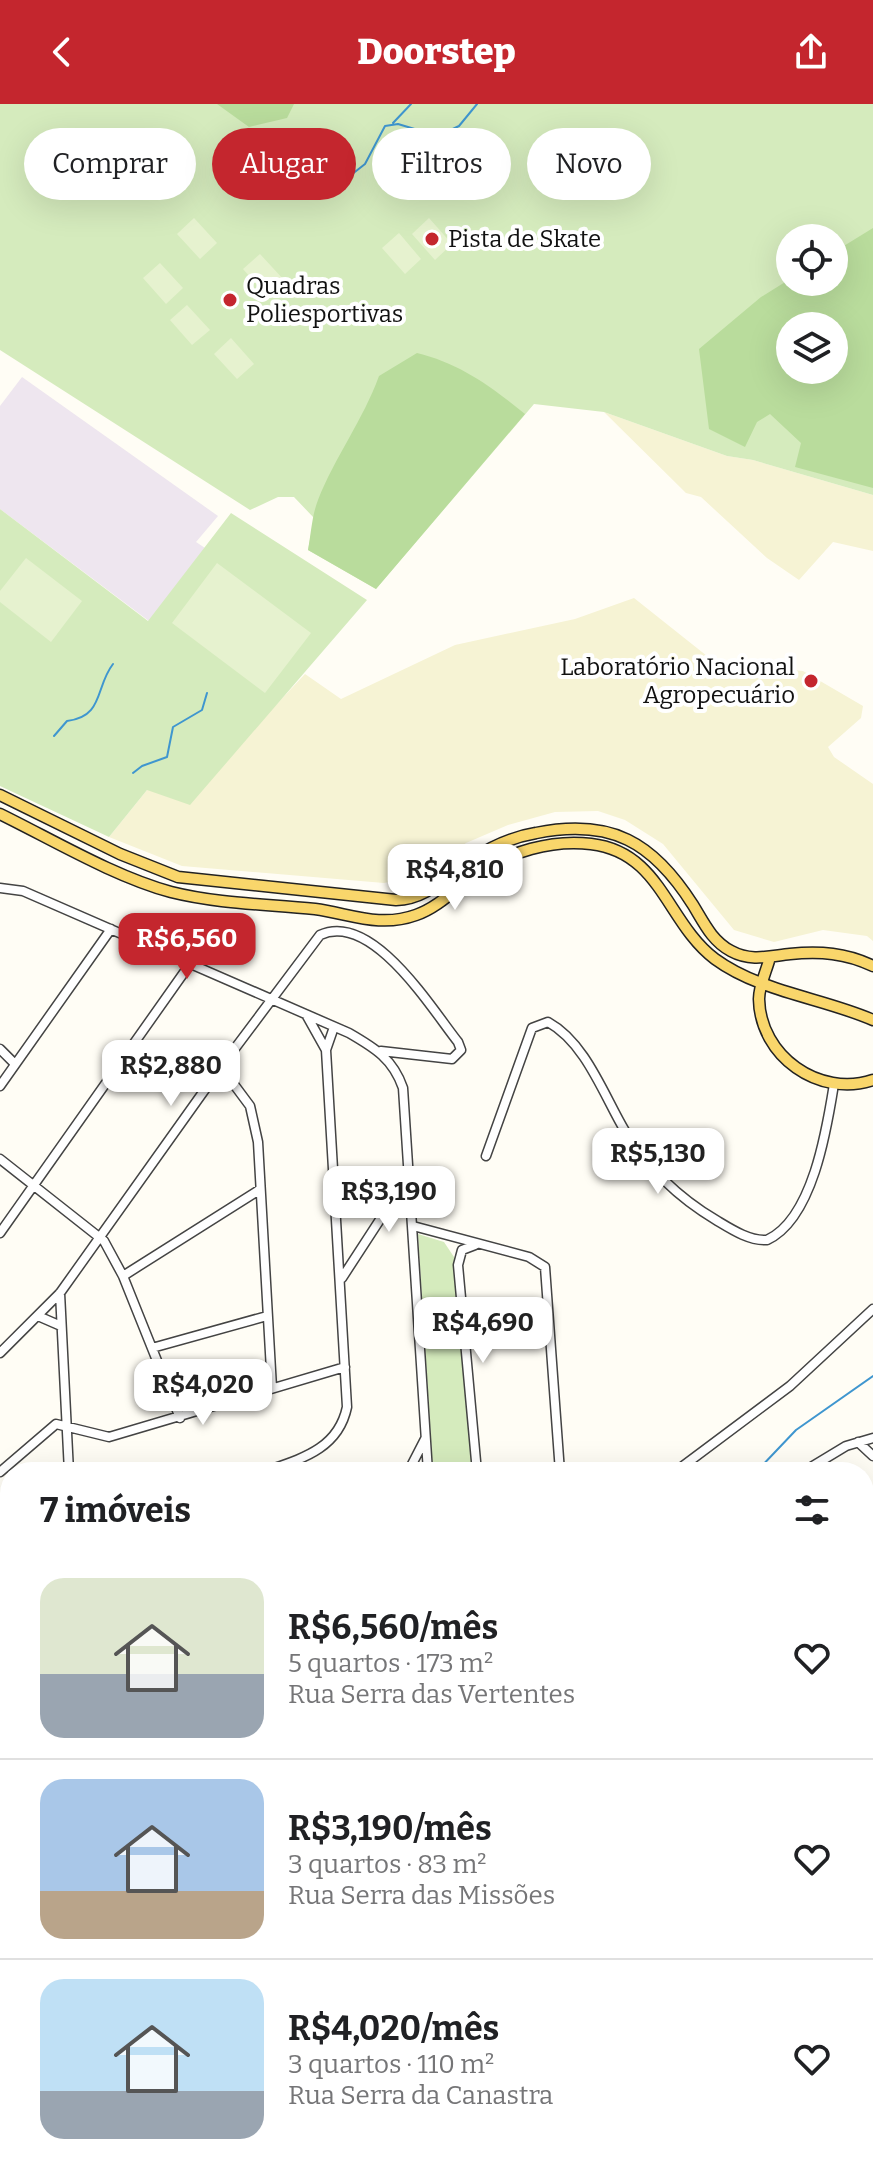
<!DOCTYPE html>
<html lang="pt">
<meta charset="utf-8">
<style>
body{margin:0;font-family:Bitter,serif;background:#f2f2f2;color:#202124;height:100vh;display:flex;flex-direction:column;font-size:30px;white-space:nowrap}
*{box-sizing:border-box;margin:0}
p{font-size:26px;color:#757577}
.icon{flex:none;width:44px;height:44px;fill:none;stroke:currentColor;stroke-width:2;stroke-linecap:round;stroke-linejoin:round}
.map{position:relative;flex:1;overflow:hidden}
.sheet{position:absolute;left:0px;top:1358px;width:874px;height:712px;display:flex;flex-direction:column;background:#fff;border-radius:32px 32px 0 0;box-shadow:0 8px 32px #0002}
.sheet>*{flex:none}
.top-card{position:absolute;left:24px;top:24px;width:826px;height:72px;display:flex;gap:16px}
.controls{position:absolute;left:776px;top:120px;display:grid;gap:16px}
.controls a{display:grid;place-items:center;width:72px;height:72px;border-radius:50%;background:#fff;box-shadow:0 8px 32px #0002;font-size:40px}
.price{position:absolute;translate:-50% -68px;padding:0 18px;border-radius:16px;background:#fff;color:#222;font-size:26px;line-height:52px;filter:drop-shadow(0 2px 4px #0008)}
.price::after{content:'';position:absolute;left:50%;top:48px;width:24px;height:18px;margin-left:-12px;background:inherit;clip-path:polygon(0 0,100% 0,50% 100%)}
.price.current{background:#c4262e;color:#fff}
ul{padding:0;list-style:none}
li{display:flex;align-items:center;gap:24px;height:200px;padding:0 40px}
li+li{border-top:2px solid #e0e0e0}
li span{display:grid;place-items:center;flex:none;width:224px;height:160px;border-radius:24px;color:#555}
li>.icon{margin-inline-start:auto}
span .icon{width:96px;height:96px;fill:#fffc;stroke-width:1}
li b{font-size:34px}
h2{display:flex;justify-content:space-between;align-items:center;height:96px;padding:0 40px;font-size:34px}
.pill{padding:0 28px;border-radius:36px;background:#fff;box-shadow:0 8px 32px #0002;font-size:28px;line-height:72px}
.pill.current{background:#c4262e;color:#fff}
header{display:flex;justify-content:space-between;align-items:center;height:104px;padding:0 40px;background:#c4262e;color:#fff;font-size:36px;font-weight:800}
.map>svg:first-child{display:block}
.industrial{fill:#eee6ef}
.farmland{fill:#f6f3d4}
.green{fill:#d5ebbd;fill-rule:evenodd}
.forest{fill:#b9dc9c;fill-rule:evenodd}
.pitch{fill:#e6f2cf}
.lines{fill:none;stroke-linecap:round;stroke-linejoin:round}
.stream{stroke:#3f96cf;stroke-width:2}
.minor-casing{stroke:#444;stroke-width:11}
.major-casing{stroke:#222;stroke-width:13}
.minor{stroke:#fff;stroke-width:8}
.major{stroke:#f9d66b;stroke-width:10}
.poi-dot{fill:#c4262e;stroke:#fff;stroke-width:3}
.labels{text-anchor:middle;stroke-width:8;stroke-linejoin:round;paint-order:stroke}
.poi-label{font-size:24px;fill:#111;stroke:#fff;text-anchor:start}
</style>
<header><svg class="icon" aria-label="back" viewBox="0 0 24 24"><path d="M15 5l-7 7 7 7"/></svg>Doorstep<svg class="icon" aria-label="share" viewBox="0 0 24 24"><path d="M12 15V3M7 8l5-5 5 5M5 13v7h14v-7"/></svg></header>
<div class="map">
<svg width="873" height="2070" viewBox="0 0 873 2070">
<rect width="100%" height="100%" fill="#fffdf5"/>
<path class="industrial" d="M22,273L218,412L196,438L205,444L149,517L0,405V302Z"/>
<path class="farmland" d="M604,308L727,352L753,356L873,391V447L833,438L799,476L767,454L701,393L686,389Z
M634,494L707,552L724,560L803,567L863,602L861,614L828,643L834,653L873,680V837L867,832L823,826L774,838L734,826L663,740L625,716L598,707L555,708L508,721L466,739L422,771L384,779L182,762L109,733L147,686L259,619L305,570L341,595L455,541L575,515Z"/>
<path class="green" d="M0,0H873V391L753,356L727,352L604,308L534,300L376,485L308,446L314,414L294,393H278L250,406L0,246ZM790,134H834V178H790ZM790,222H834V266H790Z
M0,405L148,517L231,409L367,496L190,701L147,686L109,733L0,682Z
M418,1130L444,1138L454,1153L472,1368H433Z
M0,1829L10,1911V1996L2,1992L0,1985Z"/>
<path class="forest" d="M217,0H294L287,14L249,23Z
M873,124V384L795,363L801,339L770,310L757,318L745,343L709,325L699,245L761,193L790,175V178H834V148ZM790,222H834V266H790Z
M417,249C459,259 492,283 525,310L376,485L308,446C311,430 312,411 318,396C335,353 363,316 379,272Z"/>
<path class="pitch" d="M194,114L217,139L200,155L177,130Z
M429,114L452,140L435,156L412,130Z
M399,129L421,155L405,170L382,144Z
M260,150L284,176L267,192L243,165Z
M160,159L183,184L166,200L143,174Z
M187,201L210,226L192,241L170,216Z
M231,234L254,260L237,275L214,250Z
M26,454L82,497L51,538L0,498V487Z
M217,459L311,529L265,589L172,519Z"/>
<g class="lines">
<path class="stream" d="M393,19L411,0
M351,71L365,60L385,22L398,20L438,32L459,22L477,0
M54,632L67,617C104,613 95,583 113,560
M133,669L142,662L167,653L173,623L202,606L207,589
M756,1368L796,1326L873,1272
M0,1665L10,1655
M794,2060L801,2070"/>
<g class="minor-casing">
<path id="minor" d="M0,784L23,787L349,929C375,944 393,955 403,984L428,1368
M0,945L15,960
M326,946L334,923
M221,963L250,1002L258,1038L272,1284
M0,982L111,825
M486,1052L532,924L548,918C586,939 604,992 625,1027C647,1063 679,1094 716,1116C731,1125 749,1137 767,1136C813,1115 827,1024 834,980
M0,1055L104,1137L123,1172L180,1314
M413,1122L529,1153L545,1163L560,1368
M0,1129L214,826
M475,1141L462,1146L458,1161L477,1368
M123,1172L259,1086
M342,1174L409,1071
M60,1189L69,1368
M38,1212L61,1222
M152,1244L267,1212
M0,1249L60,1189L221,963L320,831C372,807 431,904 458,938L461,946L452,955L381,947
M858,1338L873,1352
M0,1368L56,1320L109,1333L345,1263
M263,1368C300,1355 338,1346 347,1303L326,946L307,912
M408,1368L425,1335
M675,1368L790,1282L873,1205
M803,1368L846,1342L873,1334
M0,1473L10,1462
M864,1493L873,1494
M864,1599L873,1593
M0,1603L10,1600
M864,1686L873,1680
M864,1700L873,1715
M0,1712L10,1687
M864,1741L873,1736
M0,1757L10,1754
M0,1773L10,1861
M864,1798L873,1793
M864,1855L873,1850
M864,1955L873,1949
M0,2000L10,2002
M0,2011L4,2029V2070
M53,2060L58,2070
M143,2060L144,2070
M845,2060L853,2070
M166,2070L177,2060
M288,2070L298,2060
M396,2070L408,2060"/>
</g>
<g class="major-casing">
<path id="major" d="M0,691L120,750L178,773L396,796C427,795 445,773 469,757C490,743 511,733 536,729C611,714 653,738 693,801C704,819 712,837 731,847C751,858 770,852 790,850C820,847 846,849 873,862
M0,710C53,736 115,773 171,788C219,800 267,800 315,805C351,810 380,824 416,811C439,803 456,784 476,770C509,748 552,735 591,740C661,748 667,819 715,855C760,888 823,894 873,916
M770,853C767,866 759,881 759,895C760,952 819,994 873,976"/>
</g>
<use href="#minor" class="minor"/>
<use href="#major" class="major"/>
</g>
<g class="poi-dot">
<circle cx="432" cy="135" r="8"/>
<circle cx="230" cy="196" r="8"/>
<circle cx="811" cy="577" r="8"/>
</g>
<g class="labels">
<g class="poi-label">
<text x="448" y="143">Pista de Skate</text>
<text x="246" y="190">Quadras<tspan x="246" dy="28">Poliesportivas</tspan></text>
<text x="795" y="571" text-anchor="end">Laboratório Nacional<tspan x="795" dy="28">Agropecuário</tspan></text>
</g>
</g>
</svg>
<div class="controls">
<a><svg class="icon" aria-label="locate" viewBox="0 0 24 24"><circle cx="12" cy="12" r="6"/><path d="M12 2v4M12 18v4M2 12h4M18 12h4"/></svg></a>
<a><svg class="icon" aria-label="layers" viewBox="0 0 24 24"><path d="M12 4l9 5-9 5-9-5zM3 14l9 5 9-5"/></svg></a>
</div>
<b class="price" style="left:455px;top:808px">R$4,810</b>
<b class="price current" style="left:187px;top:877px">R$6,560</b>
<b class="price" style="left:171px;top:1004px">R$2,880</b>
<b class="price" style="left:658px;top:1092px">R$5,130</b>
<b class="price" style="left:389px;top:1130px">R$3,190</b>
<b class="price" style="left:483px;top:1261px">R$4,690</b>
<b class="price" style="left:203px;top:1323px">R$4,020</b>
<div class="top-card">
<a class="pill">Comprar</a>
<a class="pill current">Alugar</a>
<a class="pill">Filtros</a>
<a class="pill">Novo</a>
</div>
<section class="sheet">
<h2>7 imóveis<svg class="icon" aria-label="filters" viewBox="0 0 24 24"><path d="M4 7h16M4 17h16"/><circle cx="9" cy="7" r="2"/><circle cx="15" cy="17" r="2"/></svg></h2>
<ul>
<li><span style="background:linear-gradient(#dfe7d0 60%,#9aa5b1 0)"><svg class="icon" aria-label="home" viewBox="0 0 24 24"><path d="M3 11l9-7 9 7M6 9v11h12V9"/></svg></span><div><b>R$6,560/mês</b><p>5 quartos · 173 m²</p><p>Rua Serra das Vertentes</p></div><svg class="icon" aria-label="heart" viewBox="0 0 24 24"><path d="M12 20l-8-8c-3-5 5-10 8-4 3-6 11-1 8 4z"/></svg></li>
<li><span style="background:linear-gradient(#a9c7e8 70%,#b9a48a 0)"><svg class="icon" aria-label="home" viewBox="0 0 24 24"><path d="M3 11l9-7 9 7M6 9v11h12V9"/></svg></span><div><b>R$3,190/mês</b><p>3 quartos · 83 m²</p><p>Rua Serra das Missões</p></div><svg class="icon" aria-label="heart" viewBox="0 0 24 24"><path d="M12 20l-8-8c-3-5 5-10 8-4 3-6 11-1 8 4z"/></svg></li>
<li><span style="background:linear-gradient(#bfe0f5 70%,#9aa5b1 0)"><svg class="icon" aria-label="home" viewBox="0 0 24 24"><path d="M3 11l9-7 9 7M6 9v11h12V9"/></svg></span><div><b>R$4,020/mês</b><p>3 quartos · 110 m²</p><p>Rua Serra da Canastra</p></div><svg class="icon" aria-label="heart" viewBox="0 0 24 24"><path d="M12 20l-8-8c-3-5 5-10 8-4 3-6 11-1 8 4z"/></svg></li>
</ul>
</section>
</div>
